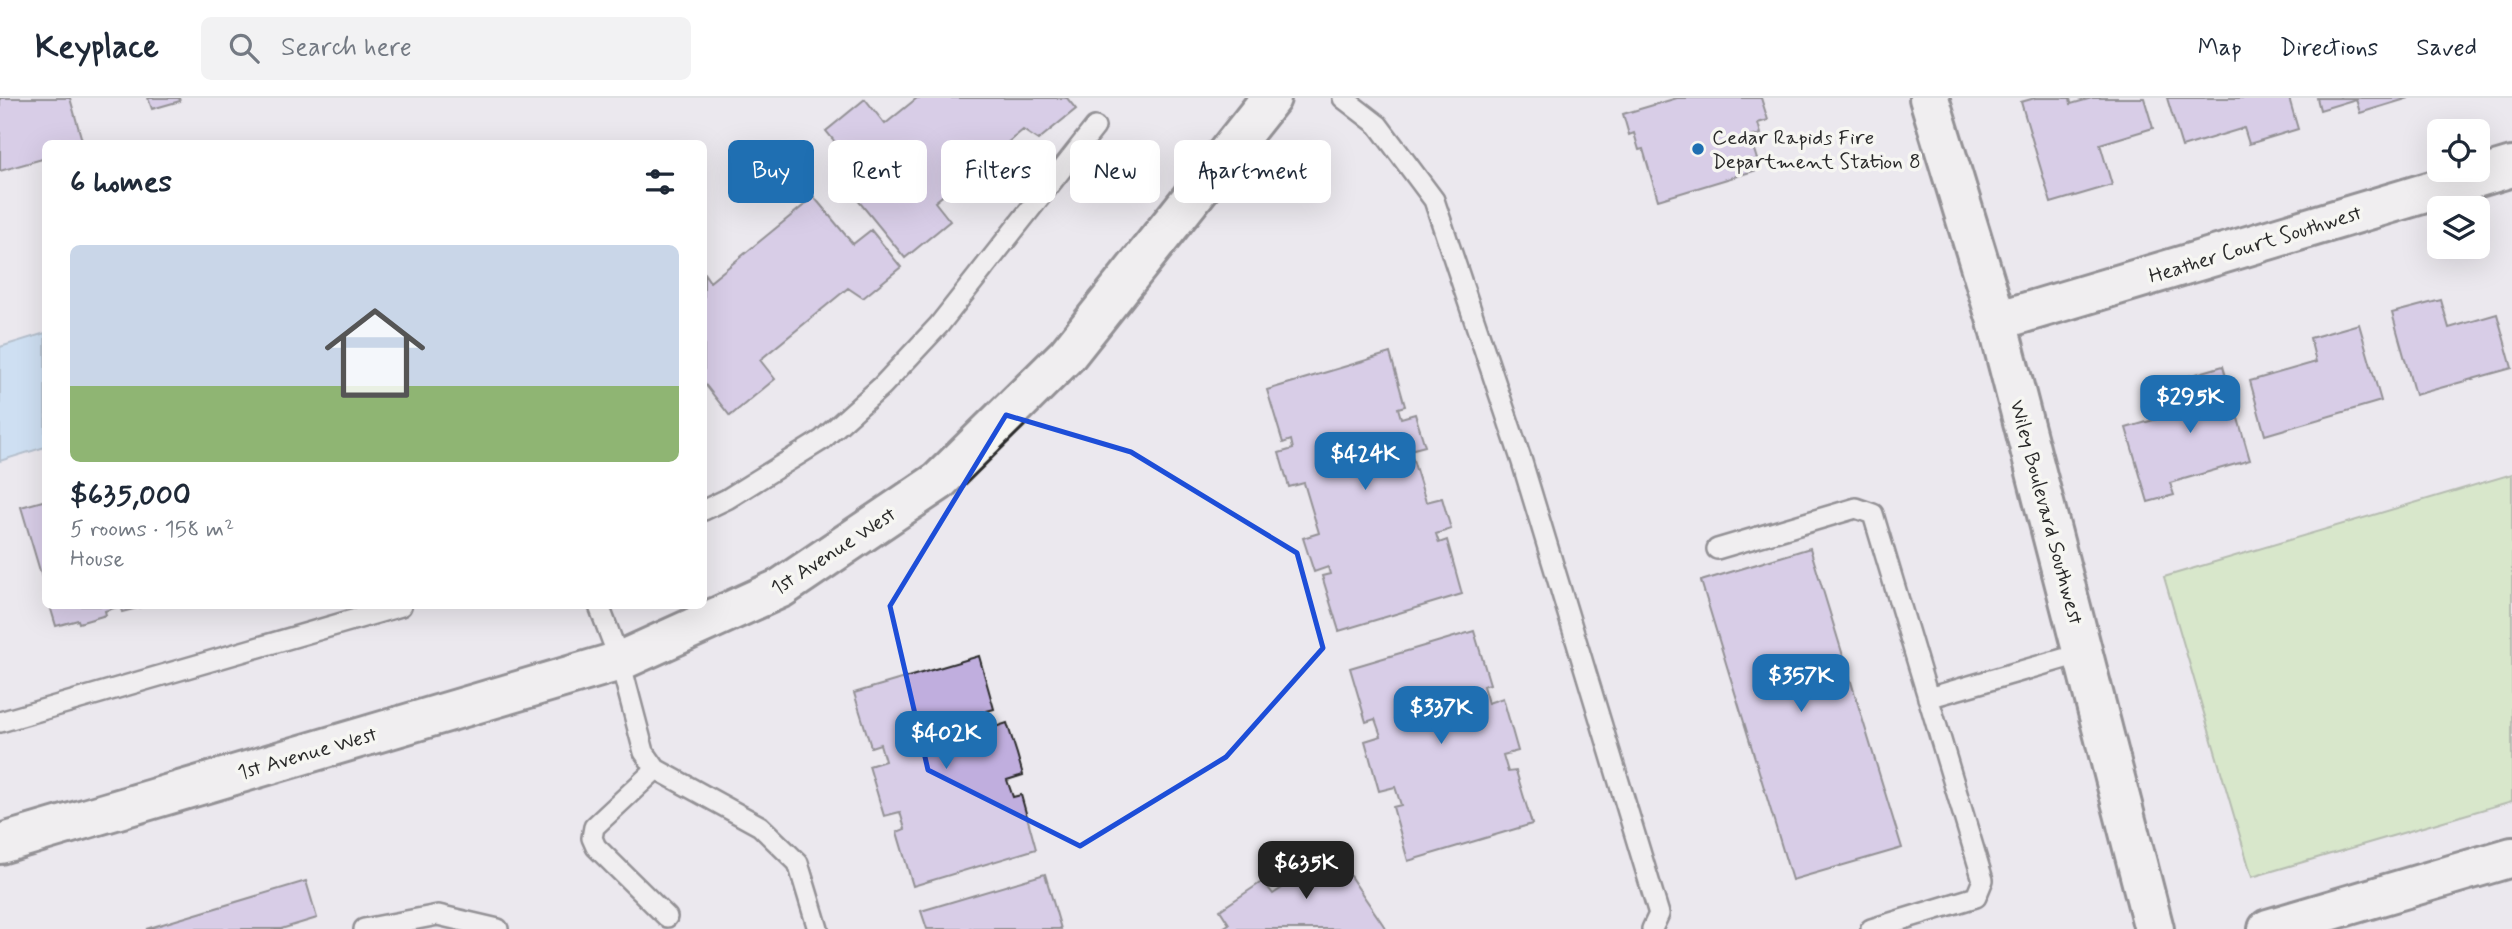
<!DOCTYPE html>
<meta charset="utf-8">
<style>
body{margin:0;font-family:Mynerve,sans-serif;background:#f2f2f3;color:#1f2937;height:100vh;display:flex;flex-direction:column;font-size:26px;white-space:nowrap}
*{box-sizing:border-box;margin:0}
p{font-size:23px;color:#747a83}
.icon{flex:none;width:38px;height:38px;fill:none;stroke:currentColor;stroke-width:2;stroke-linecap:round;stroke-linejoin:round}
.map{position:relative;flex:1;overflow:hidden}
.panel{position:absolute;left:42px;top:42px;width:665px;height:469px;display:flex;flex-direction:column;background:#fff;border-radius:10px;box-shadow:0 7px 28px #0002}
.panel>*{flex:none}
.top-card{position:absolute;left:728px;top:42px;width:665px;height:63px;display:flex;gap:14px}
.controls{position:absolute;left:2427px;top:21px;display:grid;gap:14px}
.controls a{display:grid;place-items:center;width:63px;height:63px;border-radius:10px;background:#fff;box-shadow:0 7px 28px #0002;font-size:35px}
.price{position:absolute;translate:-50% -60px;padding:0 16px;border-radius:14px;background:#1f6fb2;color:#fff;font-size:23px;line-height:46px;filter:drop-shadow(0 2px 4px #0008)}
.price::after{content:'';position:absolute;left:50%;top:42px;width:21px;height:16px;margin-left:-10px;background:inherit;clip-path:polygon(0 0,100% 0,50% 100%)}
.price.on{background:#222;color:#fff}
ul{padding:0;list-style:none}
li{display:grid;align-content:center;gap:14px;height:371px;padding:0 28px}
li+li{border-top:2px solid #e0e1e3}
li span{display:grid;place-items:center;height:217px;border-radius:10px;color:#555}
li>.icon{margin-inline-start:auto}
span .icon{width:126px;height:126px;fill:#fffc;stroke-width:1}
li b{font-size:30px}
h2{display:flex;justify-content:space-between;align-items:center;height:84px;padding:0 28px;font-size:30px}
.chip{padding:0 24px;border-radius:10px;background:#fff;box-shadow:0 7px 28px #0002;font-size:24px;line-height:63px}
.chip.on{background:#1f6fb2;color:#fff}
header{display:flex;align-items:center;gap:42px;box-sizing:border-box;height:98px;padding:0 35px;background:#fff;border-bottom:2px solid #e0e1e3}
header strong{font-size:33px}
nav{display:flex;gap:38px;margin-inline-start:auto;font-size:24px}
.search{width:490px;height:63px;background:#f2f2f3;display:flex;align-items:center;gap:18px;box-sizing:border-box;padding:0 24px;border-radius:10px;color:#747a83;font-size:26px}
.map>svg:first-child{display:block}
.green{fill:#c0e6a1;stroke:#768866;stroke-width:2}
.water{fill:#aad6f6;stroke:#7792a5;stroke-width:2}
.building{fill:#c0aede;stroke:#2b2b2b;stroke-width:2}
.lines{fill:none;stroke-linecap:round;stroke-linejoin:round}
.lane-casing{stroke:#2b2b2b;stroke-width:24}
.street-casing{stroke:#2b2b2b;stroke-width:44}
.secondary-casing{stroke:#2b2b2b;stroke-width:44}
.lane{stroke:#f6f6f2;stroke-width:19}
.street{stroke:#f6f6f2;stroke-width:38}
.secondary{stroke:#f6f6f2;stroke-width:38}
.marked{fill:none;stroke:#1d4ed8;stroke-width:5;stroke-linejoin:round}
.poi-dot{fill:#1f6fb2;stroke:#f6f6f2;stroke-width:2.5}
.labels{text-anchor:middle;stroke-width:7;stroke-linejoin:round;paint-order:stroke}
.poi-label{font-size:21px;fill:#2b2b2b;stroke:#f6f6f2;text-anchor:start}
.street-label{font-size:21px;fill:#2b2b2b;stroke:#f6f6f2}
</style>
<header>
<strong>Keyplace</strong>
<div class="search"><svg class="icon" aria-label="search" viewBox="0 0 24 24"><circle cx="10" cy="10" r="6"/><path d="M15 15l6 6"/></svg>Search here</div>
<nav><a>Map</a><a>Directions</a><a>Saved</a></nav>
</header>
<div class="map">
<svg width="2512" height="831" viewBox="0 0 2512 831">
<rect width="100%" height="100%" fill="#ebe8ee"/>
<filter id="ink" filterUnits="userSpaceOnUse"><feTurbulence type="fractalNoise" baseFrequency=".0143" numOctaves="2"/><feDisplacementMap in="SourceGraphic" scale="14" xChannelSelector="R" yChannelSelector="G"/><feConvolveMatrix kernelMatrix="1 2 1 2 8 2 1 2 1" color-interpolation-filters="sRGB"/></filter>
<g filter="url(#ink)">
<path class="green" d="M2512,376V703L2252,779L2164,479Z"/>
<path class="water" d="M45,235V349L0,363V249Z"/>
<path class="building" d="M0,0H70L83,46H46V60L0,73Z
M148,0H179L180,3L152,11Z
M917,0H1067L1076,11L1038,42L1023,32L935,104L950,123L905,160L856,100L871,88L826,33L865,1L885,26Z
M1677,0H1761L1768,22L1758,25L1761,36L1750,39L1760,71L1658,102L1643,51L1639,52L1634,35L1629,37L1623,16Z
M2035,0H2070L2071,6L2092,0H2144L2153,30L2100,46L2112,87L2051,105L2021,4Z
M2167,0H2289L2298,31L2249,46L2244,30L2182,49Z
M2317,0H2409L2360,15L2356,1L2320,12Z
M814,99L853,146L871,132L901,169L863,200L848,190L760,262L775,281L730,318L704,285V175L710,184Z
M2441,202L2449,230L2497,216L2512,270L2415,297L2392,215Z
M2359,226L2381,303L2265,337L2250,283L2316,264L2310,240Z
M1390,255L1405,308L1398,310L1401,320L1415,316L1425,348L1410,352L1426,404L1442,400L1451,431L1436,436L1439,445L1447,442L1462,496L1339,533L1322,478L1330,476L1328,469L1314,474L1303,440L1319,435L1304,385L1289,389L1279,355L1293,351L1291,342L1283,345L1267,292Z
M2223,268L2250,362L2170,385L2174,397L2148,404L2126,330L2181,314L2172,283Z
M46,402V493L21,409Z
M1810,450L1902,750L1792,782L1701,483Z
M50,508H145L122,514L120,508L105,513L106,517L79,525L78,522L56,528Z
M1474,533L1490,586L1483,588L1488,605L1503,600L1518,653L1503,657L1508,674L1516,673L1532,726L1408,763L1393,709L1401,707L1395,689L1379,693L1365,643L1381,638L1375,621L1366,624L1350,570Z
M979,558L994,611L987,613L992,630L1007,625L1017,656L1023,677L1007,682L1013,699L1021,697L1036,751L913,788L897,734L905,731L900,714L884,718L869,668L885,663L880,646L871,649L854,595Z
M1329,747L1386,831H1221L1229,826L1220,812L1263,783L1273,796L1288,786L1282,778Z
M1045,776L1061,831H927L921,813Z
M306,783L317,820L281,831H146Z"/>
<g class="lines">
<g class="lane-casing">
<path id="lane" d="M1343,0L1378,27L1434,102L1522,364L1659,816L1652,831
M704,412L727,401L822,342L882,288L939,227L1095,29
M1717,451L1856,410L1873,416L1983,782L1976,799L1871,831
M599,508L620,563L644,654L656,671L760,728L798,765L818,831
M1928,600L2083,555
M0,624L401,508
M656,671L594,729L592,740L596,749L667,819
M364,831L438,817L498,831"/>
</g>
<g class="street-casing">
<path id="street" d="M1997,223L2512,69"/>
</g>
<g class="secondary-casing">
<path id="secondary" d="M1929,0L1997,223L2154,831
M0,746L620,563L781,490L939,383L1067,257L1271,0
M2268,831L2512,759"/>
</g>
<use href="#lane" class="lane"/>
<use href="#street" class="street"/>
<use href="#secondary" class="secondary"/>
</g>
</g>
<path d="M0 0H2512V831H0ZM1006,317L1131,354L1297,455L1323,550L1226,659L1080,748L928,672L890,508Z" fill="#ebe8ee" fill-opacity=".55" fill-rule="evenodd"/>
<path class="marked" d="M1006,317L1131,354L1297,455L1323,550L1226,659L1080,748L928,672L890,508Z"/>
<circle class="poi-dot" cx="1698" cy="51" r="7"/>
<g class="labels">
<g class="poi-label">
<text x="1712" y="46">Cedar Rapids Fire<tspan x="1712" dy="24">Department Station 8</tspan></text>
</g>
<g class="street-label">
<text transform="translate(2255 146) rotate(-17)" y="7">Heather Court Southwest</text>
<text transform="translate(2047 414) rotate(75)" y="7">Wiley Boulevard Southwest</text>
<text transform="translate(833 453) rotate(-33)" y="7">1st Avenue West</text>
<text transform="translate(307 655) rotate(-16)" y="7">1st Avenue West</text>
</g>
</g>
</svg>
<div class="controls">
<a><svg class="icon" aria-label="locate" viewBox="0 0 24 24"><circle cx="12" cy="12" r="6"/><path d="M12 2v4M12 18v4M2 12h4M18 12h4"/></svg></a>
<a><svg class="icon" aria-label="layers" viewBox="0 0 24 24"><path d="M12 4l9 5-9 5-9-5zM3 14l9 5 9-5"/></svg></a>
</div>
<b class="price" style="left:2190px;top:337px">$295K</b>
<b class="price" style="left:1365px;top:394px">$424K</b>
<b class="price" style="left:1801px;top:616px">$357K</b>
<b class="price" style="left:1441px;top:648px">$337K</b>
<b class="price" style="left:946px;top:673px">$402K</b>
<b class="price on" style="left:1306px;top:803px">$635K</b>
<div class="top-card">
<a class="chip on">Buy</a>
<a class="chip">Rent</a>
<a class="chip">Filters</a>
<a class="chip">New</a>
<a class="chip">Apartment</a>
</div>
<section class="panel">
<h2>6 homes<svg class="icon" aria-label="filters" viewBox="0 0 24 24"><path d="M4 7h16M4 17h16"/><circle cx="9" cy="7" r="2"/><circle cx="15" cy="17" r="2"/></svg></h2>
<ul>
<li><span style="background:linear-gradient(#c9d6e8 65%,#8fb573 0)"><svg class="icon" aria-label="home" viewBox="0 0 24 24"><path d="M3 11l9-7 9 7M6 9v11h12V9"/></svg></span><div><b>$635,000</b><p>5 rooms · 158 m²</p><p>House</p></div></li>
</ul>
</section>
</div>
